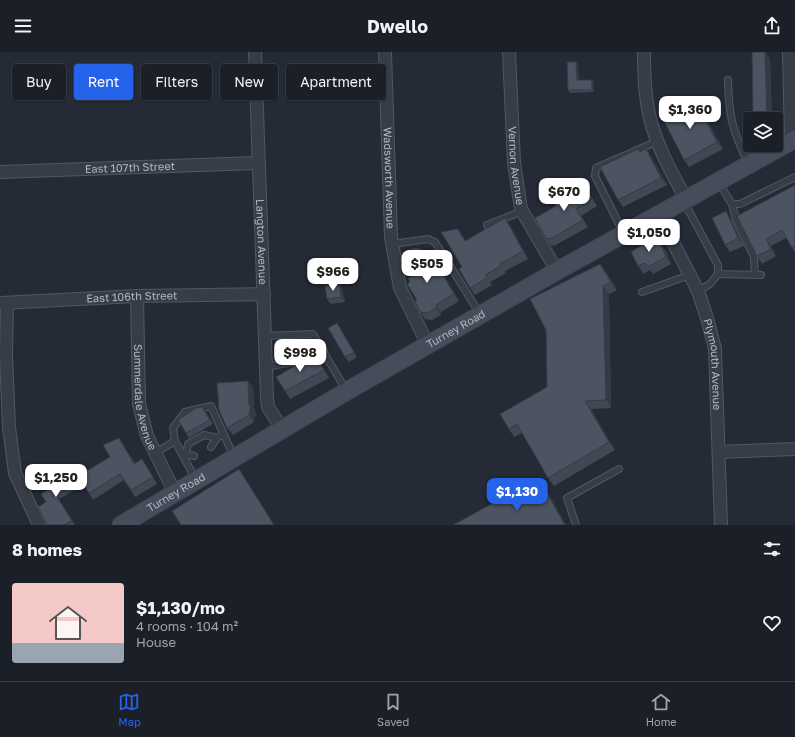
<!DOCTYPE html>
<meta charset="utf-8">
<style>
body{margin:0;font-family:"Golos Text",sans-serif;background:#282d34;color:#f1f3f6;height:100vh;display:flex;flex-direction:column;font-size:15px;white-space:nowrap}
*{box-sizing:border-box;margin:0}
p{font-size:13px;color:#a0a3a8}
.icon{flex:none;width:22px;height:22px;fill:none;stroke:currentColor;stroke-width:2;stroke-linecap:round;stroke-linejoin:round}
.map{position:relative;height:473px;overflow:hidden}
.sheet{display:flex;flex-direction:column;background:#1b2028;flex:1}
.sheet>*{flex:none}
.guide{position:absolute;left:12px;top:12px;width:400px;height:36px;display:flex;gap:8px}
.tools{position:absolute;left:743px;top:60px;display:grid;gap:8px}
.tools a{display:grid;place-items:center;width:40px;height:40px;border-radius:4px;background:#1b2028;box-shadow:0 1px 3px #0004,0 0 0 1px #393e45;font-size:20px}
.price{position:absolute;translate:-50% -34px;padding:0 9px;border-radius:8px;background:#fff;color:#222;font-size:13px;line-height:26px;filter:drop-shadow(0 1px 2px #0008)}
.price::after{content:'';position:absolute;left:50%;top:24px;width:12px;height:9px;margin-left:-6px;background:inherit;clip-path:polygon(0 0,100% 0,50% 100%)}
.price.current{background:#2563eb;color:#fff}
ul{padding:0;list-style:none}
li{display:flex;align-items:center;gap:12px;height:100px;padding:0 12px}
li span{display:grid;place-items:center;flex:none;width:112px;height:80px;border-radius:4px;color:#555}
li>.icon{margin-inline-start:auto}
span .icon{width:48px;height:48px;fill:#fffc;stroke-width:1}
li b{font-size:17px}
h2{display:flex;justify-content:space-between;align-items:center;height:48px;padding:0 12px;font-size:17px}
.pill{padding:0 14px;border-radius:4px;background:#1b2028;box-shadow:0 1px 3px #0004,0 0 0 1px #393e45;font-size:14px;line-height:36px}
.pill.current{background:#2563eb;color:#fff}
header{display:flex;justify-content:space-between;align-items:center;height:52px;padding:0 12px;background:#1b2028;font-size:18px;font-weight:700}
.dock{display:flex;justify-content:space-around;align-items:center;height:56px;border-top:1px solid #393e45;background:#1b2028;font-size:11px;color:#a0a3a8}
.dock a{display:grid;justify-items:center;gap:2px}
.dock .current{color:#2563eb}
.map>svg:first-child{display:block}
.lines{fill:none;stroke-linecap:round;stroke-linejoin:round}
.lane-casing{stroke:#525762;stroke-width:8}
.street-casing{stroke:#525762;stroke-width:14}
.secondary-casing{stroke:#404650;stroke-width:19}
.lane{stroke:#373d47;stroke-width:6}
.street{stroke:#373d47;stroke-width:12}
.secondary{stroke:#464c59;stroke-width:17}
.wall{fill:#414854}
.shaded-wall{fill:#353b45}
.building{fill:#4c5462;stroke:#353b45}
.labels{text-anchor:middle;stroke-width:3.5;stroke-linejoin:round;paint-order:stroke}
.street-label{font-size:11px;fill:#b2b7c3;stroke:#1c222c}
</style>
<header><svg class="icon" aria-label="menu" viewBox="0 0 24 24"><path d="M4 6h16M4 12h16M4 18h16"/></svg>Dwello<svg class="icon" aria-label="share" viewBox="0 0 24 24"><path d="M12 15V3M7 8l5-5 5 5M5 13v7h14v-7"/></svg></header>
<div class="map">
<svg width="795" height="473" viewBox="0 0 795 473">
<rect width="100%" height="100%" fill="#242a36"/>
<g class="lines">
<g class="lane-casing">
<path id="lane" d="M728,28C729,64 732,78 748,111
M719,131L732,152H740L795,125
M684,150L718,213V222
M732,152L736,168L754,205L755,223
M487,173L523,159
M623,180L595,124L596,116L658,89
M392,192L428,187L435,190L480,262
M698,239L710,232L718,222L761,223
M642,240L690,223
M265,284L313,282L346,338
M266,315L309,307L324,299
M175,389L196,428
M211,395L217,386L220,384
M155,401L175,389L173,376L185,360L211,354L234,405
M186,402L188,392L204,383L217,386
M184,403L186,402L194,404
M576,473L567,446L619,417"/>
</g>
<g class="street-casing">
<g id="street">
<path id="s1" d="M255,0L267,346L268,355L282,377"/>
<path id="s2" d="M385,0L391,185L400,236L428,293"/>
<path id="s3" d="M509,0L514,111L521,157L557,219"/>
<path d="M644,0C644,26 645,52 653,77C661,102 674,125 686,147"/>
<path d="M789,0L791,89"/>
<path id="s4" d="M0,120L259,111"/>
<path id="s5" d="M659,163L698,239L707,266L715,297L721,473"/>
<path id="s6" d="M137,244L139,352L147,384L175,441"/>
<path id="s7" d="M0,251L137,244L264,242"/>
<path d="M7,251L6,303L9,375L15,421L39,473"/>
<path d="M719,400L795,397"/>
</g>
</g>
<g class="secondary-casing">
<g id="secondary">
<path id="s8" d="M121,473L347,339L557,219L795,87"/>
</g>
</g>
<use href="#lane" class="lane"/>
<use href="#street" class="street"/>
<use href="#secondary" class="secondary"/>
</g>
<path class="wall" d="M752,0H765L770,7L772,67H755L753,64Z
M576,10L578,12L579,28H592L594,30V40L570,41L568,38Z
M696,49L701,57L723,97L689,115L684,108Z
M646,97L651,104L667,133L623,155L618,148L641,100Z
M795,133V200L786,186L771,194L776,204L762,212L757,204Z
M588,139L597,154L581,164L588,175L554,194L551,193L546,186L556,154L565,143Z
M731,167L744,194L730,200L725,193Z
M510,173L528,207L505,219L506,221L490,230L492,233L475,243L470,236L462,215L463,184L465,189Z
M419,196L423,203L426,217L441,218L459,249L441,260V263L432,268L425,267L420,260L410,230L413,224Z
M666,199L671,212L653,222L650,218L644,222L638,214Z
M600,212L606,220L617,238L609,242L611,356L591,357L615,398L554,434L548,426L522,381L514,385L509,377L547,335Z
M339,232L342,237L345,250L331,252L327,247Z
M340,276L357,305L349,310L345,305Z
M315,302L320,310L329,326L290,347L285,339Z
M248,329L253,336L254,357L256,361L254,370L233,383L227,376Z
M206,360L213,372L189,386L186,381Z
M123,393L135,411L146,414L157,432L135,445L124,428L93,448L89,441L110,405Z
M66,413L80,435L59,447L75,473H47L46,450Z"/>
<path class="shaded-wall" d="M765,0L770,7L772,67H769L767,64Z
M576,10L578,12L579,31L577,28Z
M592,28L594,30V40L592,38Z
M696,49L701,57L723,97L717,90Z
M646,97L651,104L667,133L661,126Z
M576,157L581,164L588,175L583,168Z
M726,159L731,167L744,194L738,186Z
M505,166L510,173L528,207L523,199Z
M766,187L771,194L776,204L771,197Z
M661,192L666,199L671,212L666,205Z
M419,196L423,203L428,226L423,219Z
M436,211L441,218L459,249L454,242Z
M600,212L606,220L617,238L611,230Z
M339,232L342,237L345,250L341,245Z
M603,234L609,242L611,356L606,348Z
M436,253L441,260V263L436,256Z
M248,329L253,336L254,357L256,361L254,370L249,363Z
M585,349L591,357L615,398L609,390Z
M66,413L71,420L80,435L75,428Z
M239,417L244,424L274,473Z
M544,436L550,443L566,473H565Z
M54,440L59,447L75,473L72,469Z"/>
<path class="building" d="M752,0H765L767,64H753Z
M567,10H576L577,28H592V38H568Z
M696,49L717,90L684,108L663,67Z
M638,97L640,100L646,97L661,126L618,148L600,115Z
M583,132L592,147L576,157L583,168L550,187L546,186L535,166L556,154L552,146L563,140L565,143Z
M795,133V194L792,196L782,178L766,187L771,197L757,204L737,164Z
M726,159L738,186L725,193L712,166Z
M505,166L523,199L500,212L501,214L485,223L487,226L470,236L459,217L462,215L441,180L458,177L465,189Z
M653,186L656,187L661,192L666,205L648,215L645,211L638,214L631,200Z
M419,196L423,219L436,211L454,242L436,253V256L427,261L420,260L415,249L417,248L407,232L410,230L408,226L413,224L408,198Z
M600,212L611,230L603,234L606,348L585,349L609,390L548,426L517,372L509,377L500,362L547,335L546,278L530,247Z
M339,232L341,245L327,247L325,234Z
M337,271L354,300L345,305L328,276Z
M315,302L324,318L285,339L276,325Z
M248,329L249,353H251L249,363L227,376L219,358L217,331Z
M202,355L210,368L186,381L178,368L196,356Z
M119,386L134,412L142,407L153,425L131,438L120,422L89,441L78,424L110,405L103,393Z
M66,413L75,428L54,440L72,469L64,473H47L38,455L46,450L41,442L51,436L45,426Z
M239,417L274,473H181L172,459Z
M544,436L565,473H453L517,438L522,448Z"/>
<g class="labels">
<g class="street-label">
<text dy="4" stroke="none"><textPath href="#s3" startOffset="114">Vernon Avenue</textPath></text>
<text dy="4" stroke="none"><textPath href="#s4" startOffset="130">East 107th Street</textPath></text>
<text dy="4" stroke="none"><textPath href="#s2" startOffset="126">Wadsworth Avenue</textPath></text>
<text dy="4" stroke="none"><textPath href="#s1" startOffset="190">Langton Avenue</textPath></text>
<text dy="4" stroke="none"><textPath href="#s7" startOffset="132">East 106th Street</textPath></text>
<text dy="4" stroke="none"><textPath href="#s8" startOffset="388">Turney Road</textPath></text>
<text dy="4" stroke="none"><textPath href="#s5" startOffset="161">Plymouth Avenue</textPath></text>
<text dy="4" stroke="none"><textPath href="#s6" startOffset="102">Summerdale Avenue</textPath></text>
<text dy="4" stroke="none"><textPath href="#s8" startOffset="64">Turney Road</textPath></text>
</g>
</g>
</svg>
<div class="tools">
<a><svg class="icon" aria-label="layers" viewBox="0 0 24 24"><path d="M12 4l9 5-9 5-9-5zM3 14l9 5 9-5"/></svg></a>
</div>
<b class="price" style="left:690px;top:78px">$1,360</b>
<b class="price" style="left:564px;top:160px">$670</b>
<b class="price" style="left:649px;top:201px">$1,050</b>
<b class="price" style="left:427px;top:232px">$505</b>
<b class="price" style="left:333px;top:240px">$966</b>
<b class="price" style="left:300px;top:321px">$998</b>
<b class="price" style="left:56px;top:446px">$1,250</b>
<b class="price current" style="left:517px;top:460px">$1,130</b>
<div class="guide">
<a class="pill">Buy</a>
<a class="pill current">Rent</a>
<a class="pill">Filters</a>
<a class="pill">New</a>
<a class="pill">Apartment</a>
</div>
</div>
<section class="sheet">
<h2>8 homes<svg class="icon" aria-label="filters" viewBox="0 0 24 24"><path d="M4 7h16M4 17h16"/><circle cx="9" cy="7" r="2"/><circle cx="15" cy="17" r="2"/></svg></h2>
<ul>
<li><span style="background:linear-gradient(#f6c9c9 75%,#9aa5b1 0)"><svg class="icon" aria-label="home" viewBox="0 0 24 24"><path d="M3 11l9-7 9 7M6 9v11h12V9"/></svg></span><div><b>$1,130/mo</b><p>4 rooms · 104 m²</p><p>House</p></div><svg class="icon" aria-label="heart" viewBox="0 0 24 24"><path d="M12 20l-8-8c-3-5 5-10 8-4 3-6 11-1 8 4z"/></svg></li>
</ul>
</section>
<nav class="dock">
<a class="current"><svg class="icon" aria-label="map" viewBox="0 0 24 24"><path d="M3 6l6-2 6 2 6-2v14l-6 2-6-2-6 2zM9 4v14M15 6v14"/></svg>Map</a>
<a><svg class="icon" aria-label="saved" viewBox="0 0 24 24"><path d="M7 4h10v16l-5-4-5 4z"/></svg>Saved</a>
<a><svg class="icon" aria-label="home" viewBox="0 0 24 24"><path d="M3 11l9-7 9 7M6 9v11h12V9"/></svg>Home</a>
</nav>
